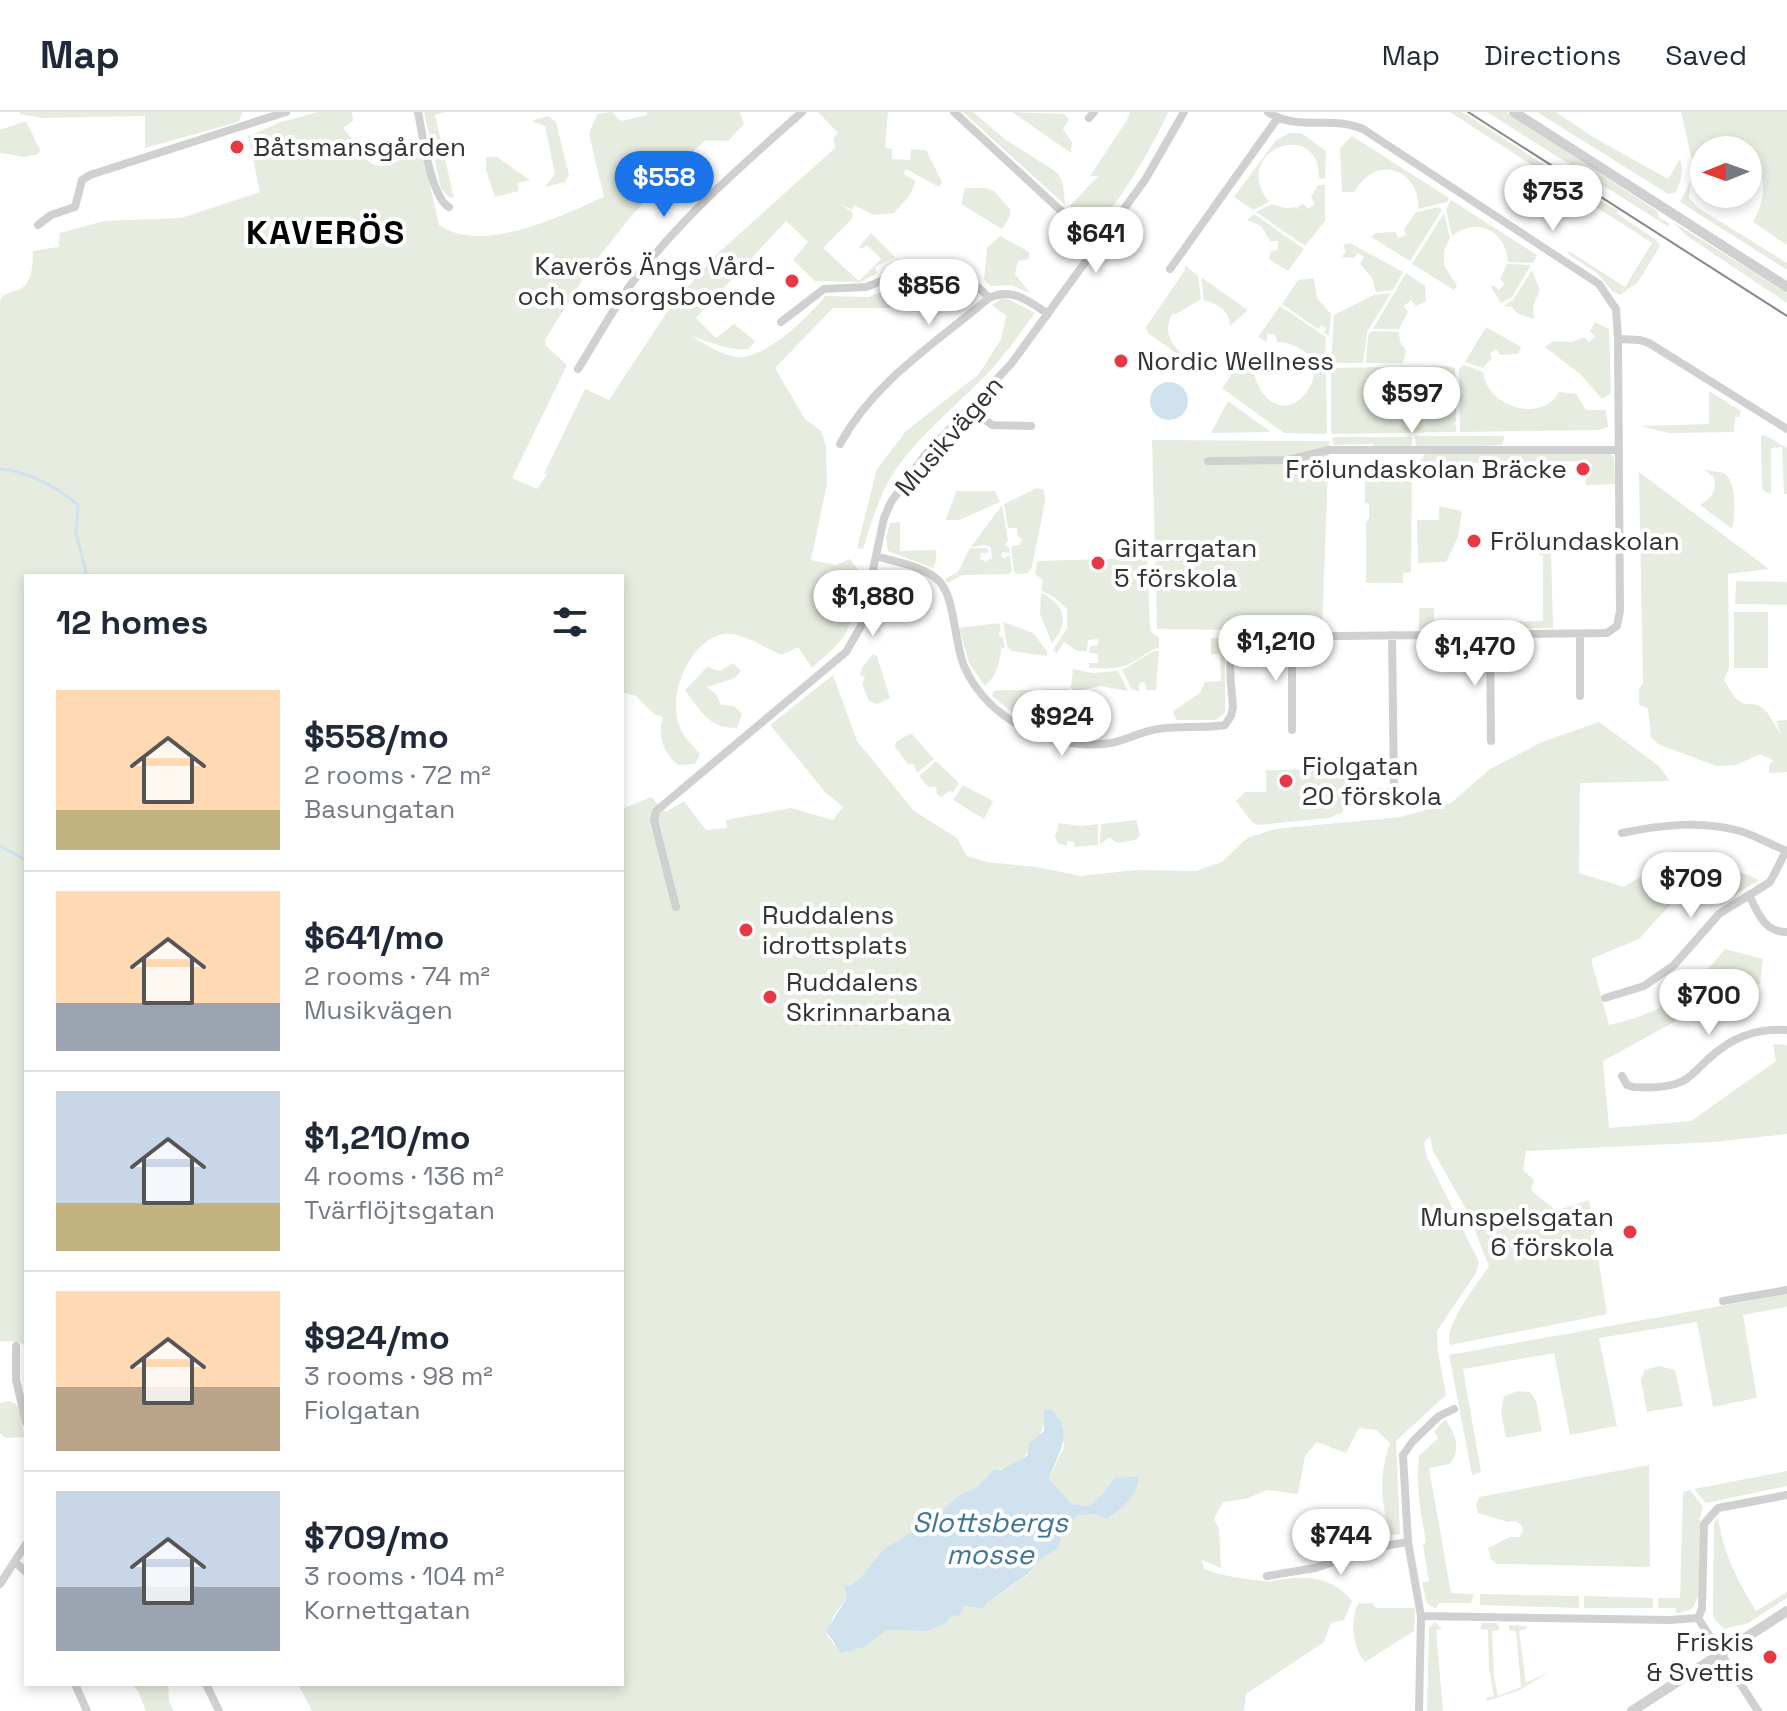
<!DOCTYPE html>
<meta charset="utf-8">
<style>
body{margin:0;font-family:"Space Grotesk",sans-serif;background:#f2f2f3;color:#1f2937;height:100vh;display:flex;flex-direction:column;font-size:30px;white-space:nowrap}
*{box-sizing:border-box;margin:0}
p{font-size:26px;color:#747a83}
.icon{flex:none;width:44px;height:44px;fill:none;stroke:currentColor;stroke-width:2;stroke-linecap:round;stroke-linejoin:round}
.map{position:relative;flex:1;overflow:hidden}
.side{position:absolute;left:24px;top:462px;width:600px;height:1112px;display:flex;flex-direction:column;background:#fff;border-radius:0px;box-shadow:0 4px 12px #0003}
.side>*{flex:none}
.needle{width:52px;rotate:269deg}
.fabs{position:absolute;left:1690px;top:24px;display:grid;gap:16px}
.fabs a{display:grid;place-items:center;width:72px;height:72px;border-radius:50%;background:#fff;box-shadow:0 4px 12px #0003;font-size:40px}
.price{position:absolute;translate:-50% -68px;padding:0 18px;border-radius:28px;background:#fff;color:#222;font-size:26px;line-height:52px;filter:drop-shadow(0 2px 4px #0008)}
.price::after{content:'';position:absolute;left:50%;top:48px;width:24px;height:18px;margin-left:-12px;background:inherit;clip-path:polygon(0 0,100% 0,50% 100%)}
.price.active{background:#1a73e8;color:#fff}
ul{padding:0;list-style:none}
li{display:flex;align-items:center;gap:24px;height:200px;padding:0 32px}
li+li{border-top:2px solid #e0e1e3}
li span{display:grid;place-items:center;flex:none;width:224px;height:160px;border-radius:0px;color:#555}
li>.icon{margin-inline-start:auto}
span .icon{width:96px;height:96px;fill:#fffc;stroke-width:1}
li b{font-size:34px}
h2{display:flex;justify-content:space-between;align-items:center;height:96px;padding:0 32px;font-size:34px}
header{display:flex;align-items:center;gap:48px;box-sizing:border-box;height:112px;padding:0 40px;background:#fff;border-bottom:2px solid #e0e1e3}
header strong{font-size:38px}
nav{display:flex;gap:44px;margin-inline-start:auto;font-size:28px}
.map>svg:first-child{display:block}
.green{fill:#e6ecdf;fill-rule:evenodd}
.water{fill:#cfe2ee}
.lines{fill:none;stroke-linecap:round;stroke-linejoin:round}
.stream{stroke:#cfe2ee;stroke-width:3}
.minor{stroke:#d0d0d0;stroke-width:8}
.tertiary{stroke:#d0d0d0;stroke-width:10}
.tram{stroke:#888;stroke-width:2}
.poi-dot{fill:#e63946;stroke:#fff;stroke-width:3}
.labels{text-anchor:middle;stroke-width:8;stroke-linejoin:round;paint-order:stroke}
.poi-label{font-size:26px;fill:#333;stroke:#fff;text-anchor:start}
.street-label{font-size:26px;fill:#333;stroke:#fff}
.water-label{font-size:28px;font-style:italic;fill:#3f7597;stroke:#fff}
.district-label{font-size:34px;font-weight:bold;letter-spacing:2px;fill:#000;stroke:#fff}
</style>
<header>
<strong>Map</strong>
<nav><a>Map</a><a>Directions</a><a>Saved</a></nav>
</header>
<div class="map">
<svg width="1787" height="1599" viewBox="0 0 1787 1599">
<rect width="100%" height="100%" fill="#fff"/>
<path class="green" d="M20,0H243L238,10L145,36V4L41,6L20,2Z
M318,0H352L353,9L343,16C350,23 353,30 358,38C377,67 399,51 418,33L421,34L439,113C483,143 560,104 604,85L589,22L597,2L612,0L621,9L647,3V0H740L744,12L728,29H704L633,102L587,160L545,228L546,234L567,253L512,366L537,377L548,361L544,362L585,277L609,288L673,191L718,141L835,36L833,26L838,21L818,0H888L885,36L892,37V47L910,48L911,37L926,38L942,70L939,75L906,57L903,62L916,69L910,83L894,101L874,103L854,93L852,98L840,92L853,101L852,107L823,136L859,169L881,147L867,133L862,137L859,135L871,121L895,145L875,155L877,161L861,170L815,169L793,148L808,130L786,109L696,206L716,226L734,212L755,229L749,237C728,240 711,229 692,225C707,233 722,244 739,245C766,246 810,204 825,184L869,185L929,159L951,165L959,180L973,190L959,199L948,187L933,188L896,196H833L775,256L805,307L821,319L826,334L827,372L811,448L836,453L850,447L861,461C857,482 855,512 840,529C832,539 821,547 812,556L798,535L781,543C765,536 741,519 723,522C688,529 665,588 681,618C685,627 694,634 700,642L695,652L678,653C663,640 657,624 663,605L654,602L636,584L622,580V464H26V1234L18,1230L0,1229V188C6,178 14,181 22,176C34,167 32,151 33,139L58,135L60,121L104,109L181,106L260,80L248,24L281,10Z
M424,0H446L435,3L454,86L449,85L441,77Z
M963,0H973L1006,28L1058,61L1063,72L1065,93Z
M1012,0L1064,2L1069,7L1063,17L1072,30L1071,41Z
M1130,0H1168C1161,20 1110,110 1092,115L1074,102L1070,94L1098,64H1090L1127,8Z
M1450,0H1462L1599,88L1618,98L1616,101L1655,127L1660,134L1638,170L1620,183L1612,179L1597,161L1568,142L1569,139L1625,175L1652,131Z
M1487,0H1506L1657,99L1659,106L1669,111V115Z
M1537,0H1556L1593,25L1668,67L1680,47C1684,60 1681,69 1675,81L1668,82Z
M1681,0H1787V133L1753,110C1761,96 1767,76 1760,60C1757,50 1748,47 1748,38H1704V50L1695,61Z
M548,4L556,10L569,63L565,70L545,75L555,62L545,14L531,9Z
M26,9L40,38L38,42L23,45L0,41V18Z
M1290,21H1301L1326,39L1325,67L1319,66C1320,4 1228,38 1269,90L1253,98L1234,85L1276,28Z
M1352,24L1449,86L1447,90L1418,97C1421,69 1392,45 1367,65C1361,69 1358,75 1354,80H1342L1340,36Z
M486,45H497L530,68L517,71L519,79L495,85L486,58Z
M1691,69L1689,86L1700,97L1787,151V158L1680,90Z
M1318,73H1325V109L1305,134L1256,100L1272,92L1286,96L1297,95L1300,100L1298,94L1304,92L1308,97L1315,92L1311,85Z
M965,76H986L995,80L1010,97V104L1002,117L961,92Z
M1451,88L1537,143L1533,151L1508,150C1506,119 1478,104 1452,124L1446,98Z
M1439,95L1442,98L1410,149L1371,125L1376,121L1395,120L1398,126L1406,123L1404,117L1416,100Z
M1444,101L1450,126L1444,139V153L1457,174L1454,178L1412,152Z
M1254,102L1304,137L1288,159L1269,147L1271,139L1278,138V129H1270L1261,114L1247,108Z
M1673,110L1787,181V191L1687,124Z
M1000,124L1029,140V147L1018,149L1015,162L1030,181L1011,173L991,174L984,168L987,136Z
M1350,131L1403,160L1393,178L1376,180L1372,166L1360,152L1364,145L1358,141L1354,146L1342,145L1346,139L1343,133Z
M1507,152L1531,153L1512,185L1501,191L1491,175L1494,173L1499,178L1505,172L1500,167Z
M1185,153L1198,164L1201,187L1176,202L1173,201C1163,217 1169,230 1182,242L1180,244L1148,221L1146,215L1185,158Z
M1532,158L1540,178L1533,194L1534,207L1517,201L1512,195L1503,194L1513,188Z
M1406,161L1425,174L1426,189L1416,194L1411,188L1404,194L1408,200L1399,217H1373Z
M1201,165L1248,198L1230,214C1230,199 1218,191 1204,189Z
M1314,166L1317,186L1331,202L1329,224L1324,221L1326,216L1321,213L1318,217L1282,192L1298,168Z
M1391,181L1367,220L1363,251H1331L1334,203L1374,183Z
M1004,185L1035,201C1018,224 1002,248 981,268C948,302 909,331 886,374C876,394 870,416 863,437L857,436L877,357L906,319L979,262L1001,227L1006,204L992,193Z
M1280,194L1326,225L1325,250C1307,245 1296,229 1277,230L1275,222H1267V230L1258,225Z
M1595,210L1609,217L1611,281L1602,287L1580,262L1545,235L1553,229L1571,230L1584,225L1589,230L1595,225L1590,219Z
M1486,215L1521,235L1518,242L1500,243L1496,237L1490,241L1492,246L1483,256L1465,250Z
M1373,219L1399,220L1400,230L1406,238L1403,251H1366L1368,223Z
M1326,253L1327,322L1284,321L1222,276L1235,258L1252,255C1255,265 1258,276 1265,284C1286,307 1312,284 1314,261Z
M1464,253L1483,260C1488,298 1544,310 1559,280L1576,282L1586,298H1606L1608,315L1599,318L1460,320L1459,257Z
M1444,254L1455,256L1456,310L1453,312L1456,313V320L1331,322V256Z
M1709,279L1741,299L1739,305H1735L1734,320L1669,321L1640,314L1709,312Z
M1228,289L1271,320L1211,321Z
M1765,323L1787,336V382H1784L1782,335L1771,336V381L1765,380L1762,376L1761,324Z
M1415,324H1504L1503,332L1500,333L1419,337L1416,335Z
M1334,325H1412V336H1374L1373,332L1334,333L1332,326Z
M1152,328L1329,329L1322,519L1157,517Z
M1610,340L1614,346L1615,372L1586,373L1585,349L1418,352L1426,341Z
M1412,353L1411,460L1403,461V471H1366V410L1369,406V392L1365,391V354Z
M1704,358C1709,359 1718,359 1723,361C1738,368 1735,404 1732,417L1700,393C1712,385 1717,379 1714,365Z
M1639,360L1769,457L1728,462L1729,556L1724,568L1735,586L1744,592C1767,589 1769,606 1781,622L1776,609L1787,608V660L1769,661V653L1773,648L1760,642L1736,653L1716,654L1658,632L1651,625L1648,596L1639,593V577L1643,571Z
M1037,376L1044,378L1045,390L1032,455L1028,461L1017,462L1014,459L1011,434L1020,433L1022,427L1018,425L1017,416H1008L1004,392Z
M956,379H995L1000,390L959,408H946Z
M1002,393L1008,429L1004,433L1009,435L1010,441L1002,440L1001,445L1004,446L1010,443L1012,459L1009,462L962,463L948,471L945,467L958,460L970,436H988V441H981L980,447L986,450L990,446L992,449L991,436L986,433L971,435Z
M1439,394L1462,399L1458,425L1446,450L1418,451L1417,408H1439Z
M900,410V439L936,438V449L933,456L888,439L886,426L890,411Z
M1539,440H1551L1553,516L1419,517V496H1434V511L1543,509V444L1539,443Z
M1147,446L1150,515L1152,521L1159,525V536C1150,537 1144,544 1135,549C1121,557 1105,557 1089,556V551H1098V542L1089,541L1090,534L1098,533V527L1088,528L1087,539H1077L1064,530L1057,541L1053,538L1067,516V497L1054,485L1041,478L1043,468L1035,462L1037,449Z
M1736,469L1787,470V493L1735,492Z
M1041,481C1065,492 1070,511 1052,531L1040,502Z
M1734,500H1768V556H1734Z
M1003,510L1033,521L1047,539V544L1011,539L1007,534Z
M999,511L1001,518L998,522L1003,526L1005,535L1001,537C1000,550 996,565 985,574L969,551L959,516Z
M1211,526H1225V601L1216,608H1176L1173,599L1200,581L1205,570L1221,569L1220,542H1211Z
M1154,539H1159L1156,578H1146V572L1142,570L1138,574L1140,579L1132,578L1122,558Z
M873,542L877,544L890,586L877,592L869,589L862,572L865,565L860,563L862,556Z
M733,551L741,559L735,566L707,575L716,582L721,593L734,594L742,602L737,616C708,616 701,599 685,578L707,555L720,559Z
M1073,557L1093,561L1118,559L1128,579L1100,574L1074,580L1071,576Z
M833,563L857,629L914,699L957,726L967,744L987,750L1036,755L1081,764L1136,758L1196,759L1222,750L1247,726L1275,717L1400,705L1451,691L1490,657L1542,630L1599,610L1659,654L1670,669L1580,671L1579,761L1624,775L1662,751L1718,750L1759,768L1720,792L1691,770L1639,827L1591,847L1609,913C1664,901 1690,880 1725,837L1763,847L1760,872L1716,887L1603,949L1609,1016L1691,1009L1776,949L1773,932L1787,933V1022L1714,1030L1526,1039L1523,1058L1534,1068L1531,1078L1556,1099L1589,1088L1607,1202L1450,1233C1443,1213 1477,1173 1489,1154L1467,1099L1433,1039L1430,1024L1424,1031L1427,1045L1479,1150L1476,1161L1437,1219L1438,1240L1446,1283L1396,1329L1400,1422L1391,1423C1380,1390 1379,1364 1390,1331L1376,1318L1359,1316L1346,1341L1317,1330L1305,1344L1298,1382L1267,1378L1246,1387L1223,1390L1214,1407L1219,1417L1221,1456L1202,1448L1204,1457C1226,1465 1243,1467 1266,1469C1272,1470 1278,1467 1284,1467C1311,1463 1335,1467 1352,1489L1344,1508L1331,1511L1324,1530L1246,1582L1244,1599H312L298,1572H622V697L651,685L666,700L684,689L706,718L727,716L726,708L791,696L833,708L843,695L826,681L770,613ZM1058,1304L1064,1334L1049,1367L1072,1392L1088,1394L1102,1383L1114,1366L1138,1364L1106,1407L1094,1402L1077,1404L1063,1421L1058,1437L1042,1446L1028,1463L988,1490L982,1497L964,1494L959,1505L952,1503C931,1529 908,1508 885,1519C878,1523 870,1530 864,1535L834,1533L827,1522L834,1503L847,1486L848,1474L860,1466L884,1437L931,1408L958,1384L977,1375L994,1357C1019,1360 1041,1328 1045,1308Z
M1044,577H1068L1076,590L1069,624L1051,621L1027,611Z
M1004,578H1036L1040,580L1023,608L992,584L994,579Z
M911,621L934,647L917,661L914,652H908L895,635L896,630Z
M936,649L959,671L953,680L950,679L941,685L937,682L936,675H928L919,664Z
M1347,657L1343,700L1329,706L1258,713L1252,710L1236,689L1245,680H1266V658Z
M963,673L993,689L984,707L953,688Z
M1136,708L1140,723L1136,728L1117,731L1109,725L1100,733L1101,712Z
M1059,711L1080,714L1098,712V733L1074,735L1075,730L1067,729V734L1058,731L1055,725Z
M1787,1182V1195L1743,1203L1757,1286L1713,1295L1697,1210L1599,1226L1617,1314L1570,1323L1554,1241L1463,1257L1481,1360L1472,1363L1449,1243Z
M1659,1254L1675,1258L1683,1294L1647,1300L1641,1269L1644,1258Z
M1518,1279L1530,1280L1536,1289L1542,1319L1506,1326L1501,1300L1504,1284Z
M10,1289L16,1292L21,1300L24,1325L5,1326L0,1321V1291Z
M1445,1307C1455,1321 1462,1336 1450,1352L1429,1356L1451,1481L1474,1482L1471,1491H1439L1436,1497L1427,1491L1422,1471L1429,1469L1423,1433L1426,1430C1421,1402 1415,1372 1419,1344L1438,1326L1434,1320Z
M1649,1353L1650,1455L1497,1452L1491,1447L1488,1436L1510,1425H1519L1523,1420L1522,1414L1516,1409L1508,1410L1478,1401L1476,1394L1479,1385Z
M1787,1359V1374L1706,1391L1694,1377Z
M1690,1378L1703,1395L1700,1406L1699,1483L1692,1497L1676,1502V1496H1658V1486H1680L1683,1380Z
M1718,1406C1725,1446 1736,1465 1756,1499L1787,1480V1486L1748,1511L1724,1517L1714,1507L1713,1500L1714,1411Z
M1480,1482L1579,1484V1496L1480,1493Z
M1584,1484L1653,1486V1496H1584Z
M1359,1491H1372L1376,1496H1415L1414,1519L1365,1550C1353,1537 1349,1507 1359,1491Z
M1435,1510L1442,1517L1436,1518L1443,1599H1427L1429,1516Z
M1482,1511H1497L1499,1515V1518L1492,1519L1494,1564L1498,1584L1521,1575L1516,1519L1509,1518V1513L1527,1514L1526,1517L1519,1519L1526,1571L1552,1558L1520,1578L1487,1589L1486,1586L1494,1584L1489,1557L1488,1518L1480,1517Z
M131,1572H168L169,1589L174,1599H146L138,1579Z"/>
<path class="water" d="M1150 289a19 19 0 1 1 38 0a19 19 0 1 1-38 0Z
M1051,1297C1076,1321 1057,1342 1049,1367L1072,1392L1088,1394L1102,1383L1114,1366L1138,1364C1141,1381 1120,1399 1106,1407L1094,1402L1077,1404L1063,1421L1058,1437L1042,1446L1028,1462L988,1490L982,1497L964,1494L959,1505L952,1503L946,1511L927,1519L887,1518L864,1535L841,1541L826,1519L847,1486L844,1473L849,1474L860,1466L884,1437L931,1408L958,1384L977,1375L994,1357L1001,1358L1028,1343L1029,1332L1044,1319V1299Z"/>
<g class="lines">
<path class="stream" d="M0,357C28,359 57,375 78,393L76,422L87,464
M0,734L26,748"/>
<path class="minor" d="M418,0C422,20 431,86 449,95
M954,0L1059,97L1102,128
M1268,0C1297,20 1332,3 1363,17L1599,172L1616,197L1618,227L1640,228L1649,231L1787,317
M1089,6L1094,0
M38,113L51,103L75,95L82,68L90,63L286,0
M1170,157L1277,7
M781,210L824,177L866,175L925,152C949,153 973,168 989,186
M578,257C597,227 615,193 637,164C686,102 743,52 802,0
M970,296L992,313L1031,314
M840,332C874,269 936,231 989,186C1012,175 1029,189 1048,202
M1208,349L1287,348L1329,338H1618
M876,444C895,450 923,454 938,468C955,483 954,530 964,554C988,609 1054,640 1111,631C1127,628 1142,619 1158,617C1180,613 1203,617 1225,613L1231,604L1233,595C1232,574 1223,537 1244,525L1607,521L1617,514L1620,499L1618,227
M1580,522V584
M1490,523L1491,629
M1292,618V525
M1357,680H1394L1392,523
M1622,721C1661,713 1701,708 1740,719C1756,724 1772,733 1787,739
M1749,783C1758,801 1764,820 1787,820
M676,795L654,708L656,699L846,540L861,514L884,406L891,390L925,343L1011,252L1145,68L1184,0
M1605,886L1644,874L1674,853L1719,802L1770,770L1786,739
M1622,964L1627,973L1633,975C1648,976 1669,976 1683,969C1692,964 1700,955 1707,948C1731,926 1754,916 1787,918
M1723,1189L1787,1178
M16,1234V1268L26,1310
M15,1450L26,1460
M1267,1464L1315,1456L1384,1434L1408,1430
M0,1472L26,1432
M1421,1504L1670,1508L1698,1506
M1698,1506L1702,1497L1704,1412L1718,1396L1787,1383
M1698,1506L1758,1599
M75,1572L87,1599
M206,1572L219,1599
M1419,1599L1421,1504L1408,1430L1403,1343L1413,1329L1439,1304L1454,1297"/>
<path class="tertiary" d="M1514,0L1787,175
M1632,1599L1787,1499"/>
<path class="tram" d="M1468,0L1787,204"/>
</g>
<g class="poi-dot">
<circle cx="237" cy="35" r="8"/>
<circle cx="792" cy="169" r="8"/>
<circle cx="1121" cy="249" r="8"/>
<circle cx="1583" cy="357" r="8"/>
<circle cx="1474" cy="429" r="8"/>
<circle cx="1098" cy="451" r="8"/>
<circle cx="1286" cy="669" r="8"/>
<circle cx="746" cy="818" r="8"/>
<circle cx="770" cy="885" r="8"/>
<circle cx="1630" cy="1120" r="8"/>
<circle cx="1770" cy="1545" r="8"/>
</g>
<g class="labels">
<g class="poi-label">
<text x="253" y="44">Båtsmansgården</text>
<text x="776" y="163" text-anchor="end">Kaverös Ängs Vård-<tspan x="776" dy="30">och omsorgsboende</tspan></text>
<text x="1137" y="258">Nordic Wellness</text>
<text x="1567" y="366" text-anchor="end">Frölundaskolan Bräcke</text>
<text x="1490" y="438">Frölundaskolan</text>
<text x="1114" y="445">Gitarrgatan<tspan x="1114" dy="30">5 förskola</tspan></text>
<text x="1302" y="663">Fiolgatan<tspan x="1302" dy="30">20 förskola</tspan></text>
<text x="762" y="812">Ruddalens<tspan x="762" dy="30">idrottsplats</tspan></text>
<text x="786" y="879">Ruddalens<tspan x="786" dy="30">Skrinnarbana</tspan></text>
<text x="1614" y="1114" text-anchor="end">Munspelsgatan<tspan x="1614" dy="30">6 förskola</tspan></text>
<text x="1754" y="1539" text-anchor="end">Friskis<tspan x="1754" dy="30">&amp; Svettis</tspan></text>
</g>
<g class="street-label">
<text transform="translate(949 324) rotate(-49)" y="9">Musikvägen</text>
</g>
<g class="water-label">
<text x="990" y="1420">Slottsbergs<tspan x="990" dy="32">mosse</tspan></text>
</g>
<g class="district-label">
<text x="326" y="132">KAVERÖS</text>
</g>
</g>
</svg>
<div class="fabs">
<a><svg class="needle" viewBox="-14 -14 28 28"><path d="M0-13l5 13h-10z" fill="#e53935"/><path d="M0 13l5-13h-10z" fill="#747a83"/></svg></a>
</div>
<b class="price active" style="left:664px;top:107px">$558</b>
<b class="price" style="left:1553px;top:121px">$753</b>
<b class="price" style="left:1096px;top:163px">$641</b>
<b class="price" style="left:929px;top:215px">$856</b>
<b class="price" style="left:1412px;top:323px">$597</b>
<b class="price" style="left:873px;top:526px">$1,880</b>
<b class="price" style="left:1276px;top:571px">$1,210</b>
<b class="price" style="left:1475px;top:576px">$1,470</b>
<b class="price" style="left:1062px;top:646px">$924</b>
<b class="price" style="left:1691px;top:808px">$709</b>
<b class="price" style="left:1709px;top:925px">$700</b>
<b class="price" style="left:1341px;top:1465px">$744</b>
<section class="side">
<h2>12 homes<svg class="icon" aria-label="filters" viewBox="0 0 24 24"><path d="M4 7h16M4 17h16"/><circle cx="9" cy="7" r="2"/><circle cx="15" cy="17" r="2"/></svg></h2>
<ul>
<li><span style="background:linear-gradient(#ffd9b3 75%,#c2b280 0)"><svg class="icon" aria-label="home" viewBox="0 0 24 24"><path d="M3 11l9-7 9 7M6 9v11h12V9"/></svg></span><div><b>$558/mo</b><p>2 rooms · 72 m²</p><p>Basungatan</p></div></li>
<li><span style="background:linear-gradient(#ffd9b3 70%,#9aa5b1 0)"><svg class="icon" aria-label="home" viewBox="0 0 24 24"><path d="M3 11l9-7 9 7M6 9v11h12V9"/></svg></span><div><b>$641/mo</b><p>2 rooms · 74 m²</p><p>Musikvägen</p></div></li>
<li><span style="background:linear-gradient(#c9d6e8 70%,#c2b280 0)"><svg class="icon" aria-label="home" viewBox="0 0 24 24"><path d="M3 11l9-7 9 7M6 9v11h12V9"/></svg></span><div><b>$1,210/mo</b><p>4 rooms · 136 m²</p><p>Tvärflöjtsgatan</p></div></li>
<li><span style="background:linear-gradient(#ffd9b3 60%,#b9a48a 0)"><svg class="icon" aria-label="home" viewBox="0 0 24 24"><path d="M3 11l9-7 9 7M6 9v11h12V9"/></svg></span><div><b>$924/mo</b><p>3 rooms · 98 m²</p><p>Fiolgatan</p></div></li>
<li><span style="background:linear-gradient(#c9d6e8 60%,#9aa5b1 0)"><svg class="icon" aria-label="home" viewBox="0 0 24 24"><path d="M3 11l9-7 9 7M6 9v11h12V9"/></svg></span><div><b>$709/mo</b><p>3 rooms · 104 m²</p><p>Kornettgatan</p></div></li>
</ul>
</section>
</div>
